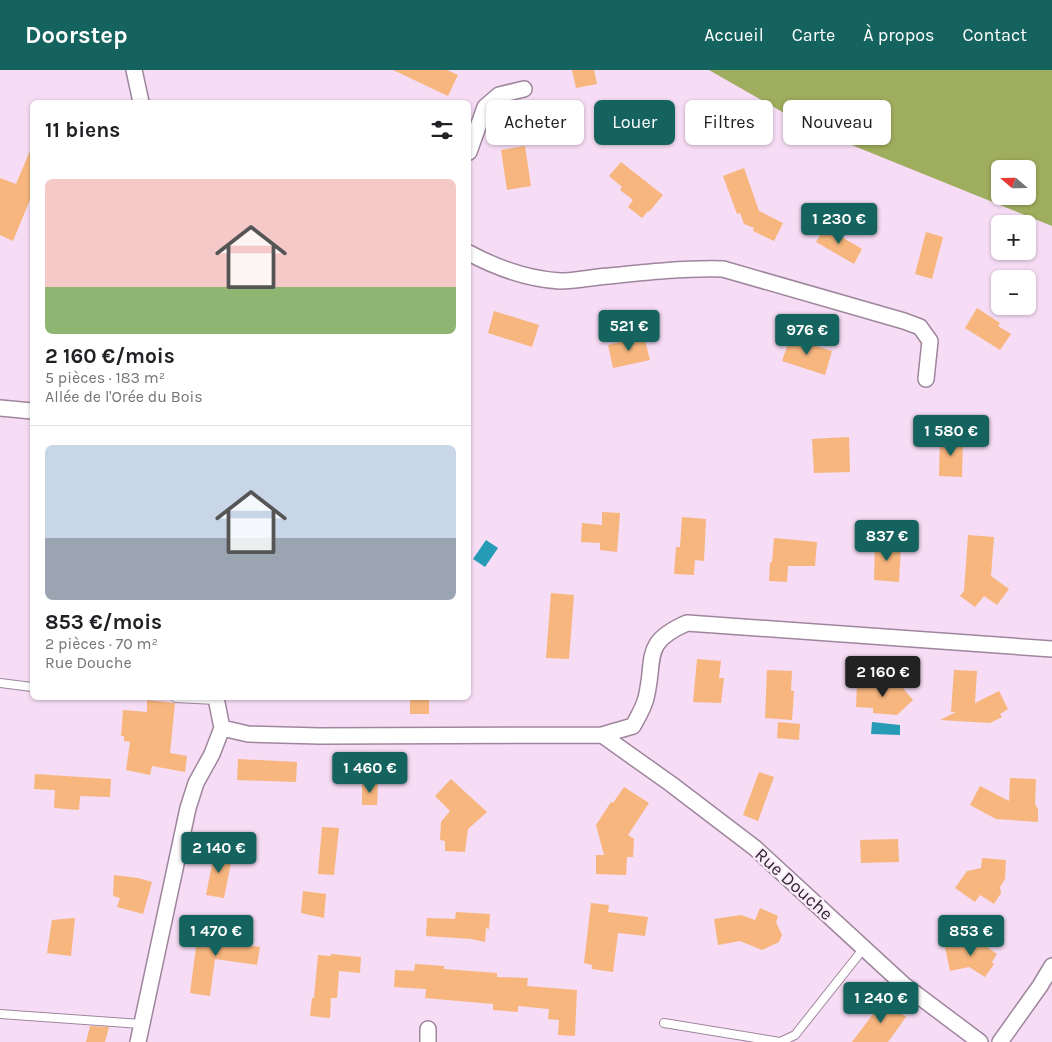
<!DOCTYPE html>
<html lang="fr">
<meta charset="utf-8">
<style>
body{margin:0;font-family:Karla,sans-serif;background:#f2f2f2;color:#202124;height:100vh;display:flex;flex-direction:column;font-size:19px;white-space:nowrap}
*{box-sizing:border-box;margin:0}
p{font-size:16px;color:#757577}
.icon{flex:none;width:28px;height:28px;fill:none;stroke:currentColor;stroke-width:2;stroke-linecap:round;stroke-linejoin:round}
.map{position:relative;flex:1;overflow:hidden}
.drawer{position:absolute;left:30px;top:30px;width:441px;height:600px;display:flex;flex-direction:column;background:#fff;border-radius:8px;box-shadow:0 1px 4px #0004}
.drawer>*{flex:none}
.banner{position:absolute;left:486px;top:30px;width:475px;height:45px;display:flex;gap:10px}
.needle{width:32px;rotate:290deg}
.fabs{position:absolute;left:991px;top:90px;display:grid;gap:10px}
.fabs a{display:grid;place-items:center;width:45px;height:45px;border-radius:8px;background:#fff;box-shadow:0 1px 4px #0004;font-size:25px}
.price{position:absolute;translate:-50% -42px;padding:0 11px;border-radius:5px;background:#15635f;color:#fff;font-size:16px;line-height:32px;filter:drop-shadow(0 1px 2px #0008)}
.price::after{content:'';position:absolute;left:50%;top:30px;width:15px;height:11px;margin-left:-8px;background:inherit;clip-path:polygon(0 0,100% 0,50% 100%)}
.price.on{background:#222;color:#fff}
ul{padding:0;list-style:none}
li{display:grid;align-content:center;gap:10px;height:265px;padding:0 15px}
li+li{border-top:1px solid #e0e0e0}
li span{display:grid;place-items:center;height:155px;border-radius:8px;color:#555}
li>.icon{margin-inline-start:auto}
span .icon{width:90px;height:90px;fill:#fffc;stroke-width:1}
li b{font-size:21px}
h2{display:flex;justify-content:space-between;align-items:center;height:60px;padding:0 15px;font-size:21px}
.chip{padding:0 18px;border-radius:8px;background:#fff;box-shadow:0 1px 4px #0004;font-size:18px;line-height:45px}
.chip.on{background:#15635f;color:#fff}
header{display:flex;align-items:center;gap:30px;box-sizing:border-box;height:70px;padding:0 25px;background:#15635f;color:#fff}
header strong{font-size:24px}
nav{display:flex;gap:28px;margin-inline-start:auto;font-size:18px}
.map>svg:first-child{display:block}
.forest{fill:#9fad5e;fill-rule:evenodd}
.water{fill:#269bb5}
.building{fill:#f7b67e}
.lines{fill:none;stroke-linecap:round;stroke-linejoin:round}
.lane-casing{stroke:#9e869d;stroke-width:10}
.street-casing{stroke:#9e869d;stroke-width:18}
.lane{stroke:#fff;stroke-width:8}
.street{stroke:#fff;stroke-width:15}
.labels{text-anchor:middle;stroke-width:4.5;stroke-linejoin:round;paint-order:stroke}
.street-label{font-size:18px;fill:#2f252e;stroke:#fdedfc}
</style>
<header>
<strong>Doorstep</strong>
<nav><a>Accueil</a><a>Carte</a><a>À propos</a><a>Contact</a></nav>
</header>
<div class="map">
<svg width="1052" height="972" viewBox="0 0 1052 972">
<rect width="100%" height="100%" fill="#f6dcf4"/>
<path class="forest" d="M709,0H1052V156L812,59ZM1000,99H1028V126H1000Z"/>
<path class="water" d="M486,470L498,478L485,497L473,489Z
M872,652L900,655V665L871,664Z"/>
<path class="building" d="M393,0H447L458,5L448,26Z
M572,0H594L597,14L576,18Z
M32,76V125L13,171L0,165V108L16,114Z
M525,76L531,116L507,120L501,80Z
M621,92L663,125L649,142L648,141L642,148L628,137L633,130L620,120L622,117L609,106Z
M744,98L759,141L783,153L774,171L753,161L754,158L744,154L740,143L737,144L723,106Z
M825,157L862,179L854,194L816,172Z
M926,162L943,167L932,209L915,204Z
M977,238L1000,253L998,256L1011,264L1000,280L965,258Z
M494,241L539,255L532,277L488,263Z
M644,266L650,290L613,298L608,275Z
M790,268L832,281L825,305L782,291Z
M940,366L963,367L962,407L939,406Z
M849,367L850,402L814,403L812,369Z
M602,442L620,443L617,482L600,480V473L581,472L582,453L602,455Z
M682,447L706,449L704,491L695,490L694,505L674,504L676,477H680Z
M968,465L994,467L991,506L1009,519L997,535L984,526L975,537L960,526L964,521Z
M774,468L817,472L815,496H788L787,512L769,511L770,492H772Z
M875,473L901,474L899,512L874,510Z
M551,523L574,525L569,589L546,588Z
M697,589L721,591L719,608H724L721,633L693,632Z
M767,600L792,601L791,621H794L792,650L765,648Z
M954,600L977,601L975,633L999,621L1008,639L1000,644L1002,647L990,653L940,650L956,642H951Z
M896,610L913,630L897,645L873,643V638L856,637L857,613L890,615Z
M410,628H429V644H410Z
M147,630L175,633L170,683L187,686L185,702L152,696L150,705L126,700L130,672L124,671V666H121L123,640L147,642Z
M778,652L800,654L799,670L777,668Z
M238,689L297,692L296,712L237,710Z
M759,702L774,707L758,751L743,745Z
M35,704L111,709L110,727L80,726L79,740L54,738L55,720L34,719Z
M1010,708L1036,709L1035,734L1038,739V752L996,749L970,735L980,716L1009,731Z
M451,709L487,742L468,759L465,782L445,781V771L440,770L441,752L450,741L435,726Z
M362,713L378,714L377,735H362Z
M624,717L649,733L628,765L634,769L633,787H627L626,805L596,804V785H604L596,755L611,732L613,733Z
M322,757L339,758L334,805L318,804Z
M898,769L899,792L861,793L860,770Z
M215,779L233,783L224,828L206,825Z
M982,788L1006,790L1005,809L1000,817L1001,823L994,834L980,825L975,832L955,818L967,801L981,798Z
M114,805L138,808L152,812L143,844L117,837L120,828L113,826Z
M303,821L326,824L324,848L301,843Z
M591,833L609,835L608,842L648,847L645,866L618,863L613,902L592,899V895L584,893Z
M760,838L778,846L776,852L782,865L779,872L762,880L740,871L718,875L714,849L741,845L755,850Z
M456,842L490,844L489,859L486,858L485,872L472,869L426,866L427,848L455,849Z
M75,848L71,886L47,883L52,850Z
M199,854L222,857L220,871L260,877L257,895L215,889L210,926L190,923Z
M977,870L997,884L992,892L994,894L985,907L969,897L950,901L945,877Z
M331,884L361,887L360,903L339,901L337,928H331L330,948L310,946L312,928H314L318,885L331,886Z
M415,894L444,896V899L497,903V907L528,908L527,916L577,920L575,966L558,965L559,950L548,949L549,939L518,936V942L493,940V934L425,928L426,919L394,917L395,900L414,901Z
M882,929L906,947L888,972H852L873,944L872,942Z
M90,956L109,957L105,972H86Z"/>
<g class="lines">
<g class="lane-casing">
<path id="lane" d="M0,613L32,617
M176,628L216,630
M0,944L141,954
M664,953L780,972L795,965L864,878"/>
</g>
<g class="street-casing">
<path id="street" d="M134,0L141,32
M469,82L485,37L499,25L524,19
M469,183C497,198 528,209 560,211C576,211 593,207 609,206C647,202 685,198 723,199L904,251L920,257L930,271L926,309
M0,338L32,341
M222,658L248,664L320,666L602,665L633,656C638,647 644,637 646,628C656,588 641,573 687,553L1052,579
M602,665L671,714L755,778L904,915L980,972
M138,972L188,738L196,713L212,684L222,658L216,628
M428,972V959
M1000,972L1040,916L1052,896"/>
</g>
<use href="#lane" class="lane"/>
<use href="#street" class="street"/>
</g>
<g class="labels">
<g class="street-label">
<text transform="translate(794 814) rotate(42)" y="6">Rue Douche</text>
</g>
</g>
</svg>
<div class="fabs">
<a><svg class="needle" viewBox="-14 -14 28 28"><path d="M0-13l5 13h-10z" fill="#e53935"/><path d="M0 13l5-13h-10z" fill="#757577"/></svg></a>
<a>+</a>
<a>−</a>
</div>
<b class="price" style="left:839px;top:175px">1 230 €</b>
<b class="price" style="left:629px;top:282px">521 €</b>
<b class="price" style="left:807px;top:286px">976 €</b>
<b class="price" style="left:951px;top:387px">1 580 €</b>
<b class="price" style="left:887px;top:492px">837 €</b>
<b class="price on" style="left:883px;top:628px">2 160 €</b>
<b class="price" style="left:370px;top:724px">1 460 €</b>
<b class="price" style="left:219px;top:804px">2 140 €</b>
<b class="price" style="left:216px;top:887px">1 470 €</b>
<b class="price" style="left:971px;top:887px">853 €</b>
<b class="price" style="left:881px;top:954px">1 240 €</b>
<div class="banner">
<a class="chip">Acheter</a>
<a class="chip on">Louer</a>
<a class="chip">Filtres</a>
<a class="chip">Nouveau</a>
</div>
<section class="drawer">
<h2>11 biens<svg class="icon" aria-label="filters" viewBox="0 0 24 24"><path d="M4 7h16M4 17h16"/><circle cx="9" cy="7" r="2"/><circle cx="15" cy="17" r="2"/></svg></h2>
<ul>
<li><span style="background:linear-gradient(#f6c9c9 70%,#8fb573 0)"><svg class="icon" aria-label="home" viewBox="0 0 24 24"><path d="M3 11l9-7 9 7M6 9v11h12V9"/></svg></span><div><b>2 160 €/mois</b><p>5 pièces · 183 m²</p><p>Allée de l'Orée du Bois</p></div></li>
<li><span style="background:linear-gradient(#c9d6e8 60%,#9aa5b1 0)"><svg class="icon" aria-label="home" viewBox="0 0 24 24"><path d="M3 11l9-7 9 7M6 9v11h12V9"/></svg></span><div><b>853 €/mois</b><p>2 pièces · 70 m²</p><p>Rue Douche</p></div></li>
</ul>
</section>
</div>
